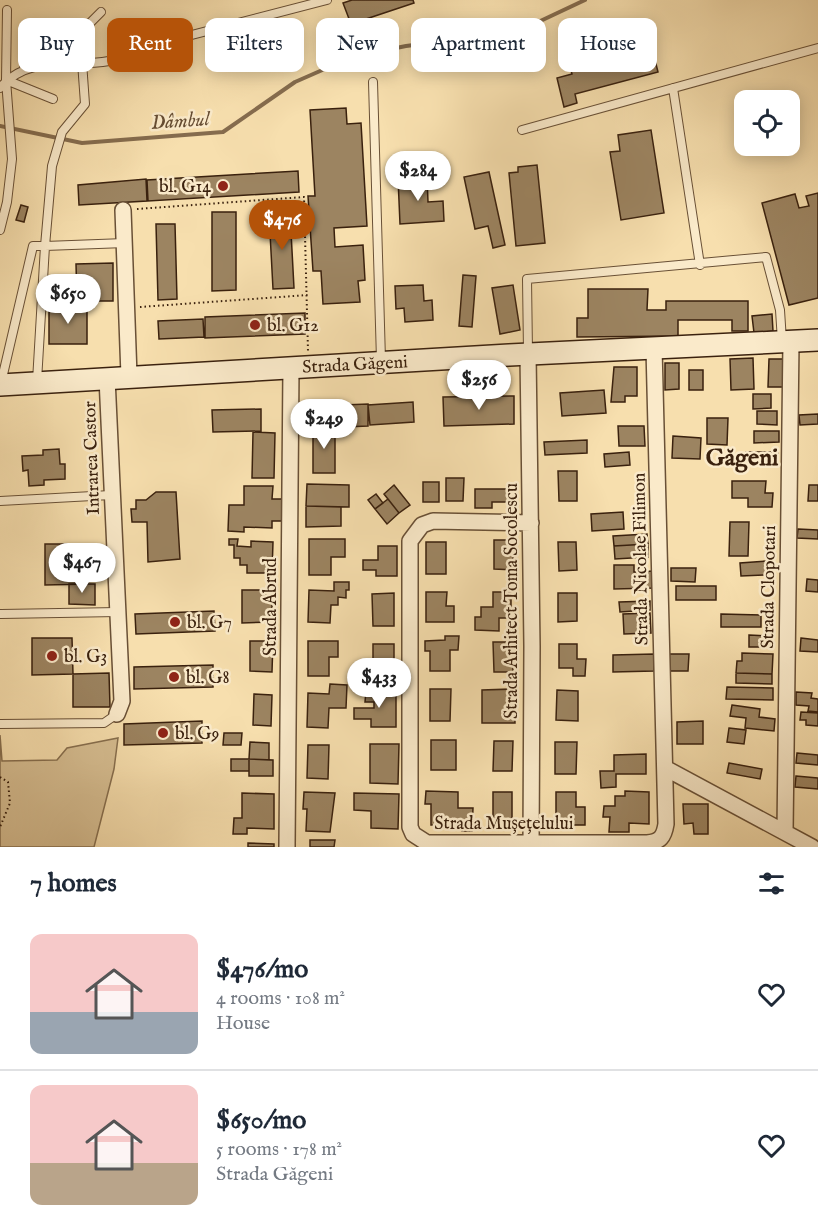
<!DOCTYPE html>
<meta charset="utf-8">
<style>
body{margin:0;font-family:"IM FELL English",serif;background:#f6f6f7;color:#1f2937;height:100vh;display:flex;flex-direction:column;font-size:22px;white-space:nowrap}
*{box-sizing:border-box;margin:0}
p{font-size:20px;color:#747a83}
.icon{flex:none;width:33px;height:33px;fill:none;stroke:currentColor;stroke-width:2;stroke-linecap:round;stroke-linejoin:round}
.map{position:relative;height:847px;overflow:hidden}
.details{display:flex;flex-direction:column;background:#fff;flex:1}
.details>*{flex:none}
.hud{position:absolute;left:18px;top:18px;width:783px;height:54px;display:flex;gap:12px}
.fabs{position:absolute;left:734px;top:90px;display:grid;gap:12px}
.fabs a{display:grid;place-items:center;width:66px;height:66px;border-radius:12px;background:#fff;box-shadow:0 3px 15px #0003;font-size:30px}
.price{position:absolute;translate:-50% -51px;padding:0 14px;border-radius:21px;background:#fff;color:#222;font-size:20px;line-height:39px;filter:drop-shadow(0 2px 3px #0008)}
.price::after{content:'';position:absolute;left:50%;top:36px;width:18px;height:14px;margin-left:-9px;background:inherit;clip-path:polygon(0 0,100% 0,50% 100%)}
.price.current{background:#b45309;color:#fff}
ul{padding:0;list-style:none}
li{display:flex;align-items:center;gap:18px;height:150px;padding:0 30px}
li+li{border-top:2px solid #e0e1e3}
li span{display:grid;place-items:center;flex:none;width:168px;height:120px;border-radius:12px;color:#555}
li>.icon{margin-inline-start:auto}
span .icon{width:72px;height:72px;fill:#fffc;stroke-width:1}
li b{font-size:26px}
h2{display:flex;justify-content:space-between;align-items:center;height:72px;padding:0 30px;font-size:26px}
.pill{padding:0 21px;border-radius:12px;background:#fff;box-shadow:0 3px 15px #0003;font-size:21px;line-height:54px}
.pill.current{background:#b45309;color:#fff}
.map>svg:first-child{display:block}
.green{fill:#d7bf93;stroke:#887050;stroke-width:1.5}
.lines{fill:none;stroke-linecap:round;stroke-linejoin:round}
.stream{stroke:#856c4e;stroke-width:4}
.building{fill:#9c8461;stroke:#3a210e;stroke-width:1.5}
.service-casing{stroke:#695036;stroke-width:10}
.minor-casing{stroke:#695036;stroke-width:18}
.secondary-casing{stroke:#3a210e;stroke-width:24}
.path{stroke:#3a210e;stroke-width:2;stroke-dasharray:1.5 3;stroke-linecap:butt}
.service{stroke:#faeaca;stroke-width:8}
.minor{stroke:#faeaca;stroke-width:15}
.secondary{stroke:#faeaca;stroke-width:21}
.poi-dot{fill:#8f2418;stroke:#faeaca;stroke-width:2}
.labels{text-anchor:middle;stroke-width:5;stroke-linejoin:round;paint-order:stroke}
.poi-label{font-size:18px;fill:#3a210e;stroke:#faeaca;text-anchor:start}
.street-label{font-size:18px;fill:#3a210e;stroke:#faeaca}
.water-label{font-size:20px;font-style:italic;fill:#664d33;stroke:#faeaca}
.district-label{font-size:24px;font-weight:bold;fill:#3a210e;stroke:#faeaca}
</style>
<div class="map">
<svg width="818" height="847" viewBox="0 0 818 847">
<rect width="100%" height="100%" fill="#f7dfae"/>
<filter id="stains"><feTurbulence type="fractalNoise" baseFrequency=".00333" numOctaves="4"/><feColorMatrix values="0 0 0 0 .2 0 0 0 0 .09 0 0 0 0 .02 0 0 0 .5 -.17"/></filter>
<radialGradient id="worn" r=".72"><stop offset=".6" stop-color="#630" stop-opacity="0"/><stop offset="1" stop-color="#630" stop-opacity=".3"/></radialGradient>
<path class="green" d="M0,735L2,761L57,760L67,748L118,738L114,769L94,847H0Z"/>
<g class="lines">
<path class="stream" d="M0,126L82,143L223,132L295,82L352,57L406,46L517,32L585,0"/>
</g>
<path class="building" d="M352,0H413L414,3L351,24L343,3Z
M645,20L658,72L575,94L577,103L564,107L557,78L572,74L565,50L599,41L598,36L608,34L607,30Z
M346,108L347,124L361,123L367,226L334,228L335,247L363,245L365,280L358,281L360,302L323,304L321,271H313L308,196H315L310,110Z
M651,130L664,213L621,220L610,152L620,151L618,135Z
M537,165L545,243L516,246L509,173L518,172V167Z
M298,171L299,192L148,201L147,180Z
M489,172L505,245L493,248L488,226L475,229L464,177Z
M427,177L428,202L443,201L444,221L400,224L398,178Z
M146,179L147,201L79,205L78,185Z
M818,193V298L789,305L762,203L795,194L799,208L809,206L806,196Z
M21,205L28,207L24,222L16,220Z
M212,212H236V290L212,291Z
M290,213L294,288L273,289L269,214Z
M156,224H175L177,299L158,300Z
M113,263V301H77L76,264Z
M463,275L476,276L472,327L459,326Z
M423,285L424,301L432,300L433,320L405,322L404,308L396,309L395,286Z
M513,285L520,330L500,334L492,288Z
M588,289H648L647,310H666V301H748V331H732V320H678V336L577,337V318H588Z
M49,306H87V344H49Z
M305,313V334L205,338V317Z
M772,314L773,331L754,333L752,316Z
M203,319L204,337L159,339L158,321Z
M753,358L754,389L731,390L730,359Z
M769,359H784V387H768Z
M665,363H679V389L665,390Z
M614,367H637V396H625V402H611Z
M689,370H703V390H689Z
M604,390L606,413L562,416L560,393Z
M753,394H771V408L753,409Z
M514,396V424L444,426L443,397Z
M413,402L414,422L370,425L368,405Z
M368,404V426L319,428L318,406Z
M261,409V431L213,432L212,410Z
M757,411H777V425L757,424Z
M818,414V424L800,425L799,415Z
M707,418H728L727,445L707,444Z
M618,426H644L645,446H619Z
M313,428H335V473H313Z
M754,431H779V442L754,443Z
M253,432L275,433L274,478H252Z
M673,436L701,438L700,459L672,458Z
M587,440V453L545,455L544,442Z
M59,449L60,464H65V479L44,480V485L29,486L28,470L23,471L22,456L43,455V450Z
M629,452L630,465L605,467L604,454Z
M746,452H778V462H746Z
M558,471H577V501H559Z
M446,478H464L463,501H446Z
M732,481H766L765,493H773L772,507H748V498H732Z
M423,482H439V502H423Z
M307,484L349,485V507L306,506Z
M394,485L410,505L399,513L384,494Z
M809,485H818V501H808Z
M244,486H273L272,499H283L282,521H272V528L244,527V532L228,531L229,505H244Z
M475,489H512V502H492V508H475Z
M156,492H176L180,559L148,562L147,522H132L131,509H136V500H146Z
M376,494L383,503L375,509L368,500Z
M388,499L399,513L387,524L375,509Z
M306,506L341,507V526L306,527Z
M623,512L624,529L592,531L591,514Z
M730,522H749L748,556H729Z
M798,529L818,530V539L797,538Z
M647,534L648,544L614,546L613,536Z
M229,539H238L237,546L251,547V541L273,542L272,573H247V565H240V558H234V545H229Z
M309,539H345V557H331V575H309Z
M494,540H513V570L494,569Z
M426,542H446V574H426Z
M558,542H576L577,570L559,571Z
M45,544H88V584L45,585Z
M648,544V557L615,559L614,546Z
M378,546H397V576H376V570H363V560H378Z
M767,561V575L741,576L740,563Z
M614,565H634V572L654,571V588L614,589Z
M671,568H696L695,582L671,581Z
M807,579L818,580V592L806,591Z
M334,582H349V590H346V598L338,597V605H331L330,623L308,622L309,590L334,591Z
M69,584H95V605L69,604Z
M676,586H716V600H676Z
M242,590H272V622L242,623Z
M426,592H447L446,606H454V622H426Z
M493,592H511V618H499V631L475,630V617H481V607H493Z
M394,593V626H373L372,594Z
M558,593H577V621L558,622Z
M650,601V610L620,612L619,602Z
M214,611L215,631L136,634L135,614Z
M650,613L651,633L624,634L623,614Z
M721,614L761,615V627H721Z
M749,635L772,636L771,647H749Z
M445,636H459L458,650H450V671H430V651H425V641L445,640Z
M32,638H72L73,674L32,675Z
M801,638L818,640V652L800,651Z
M250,641H273L272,672L250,671Z
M308,641H338V657H329V676H308Z
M493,642H512L513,672H494Z
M373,644H394V676H373Z
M559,644H577V659H586L585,676H573V668H559Z
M742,653L773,654L772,674L736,673L737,661H742Z
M654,654V671L613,672V655Z
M669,654H689L688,671H668Z
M213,665V687L134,689V667Z
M109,673L110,707H73V674Z
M736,673L772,674V684L736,683Z
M330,684L347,685L346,708H329L328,728L307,727L308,693L329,694Z
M727,687L773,688V700L726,699Z
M430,689H451L450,721H430Z
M514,689L515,723H482V690Z
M557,690L578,691V721L556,720Z
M366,691H396V727H371V719H354V708H374V702H365Z
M796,692L812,693L811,698L818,699V712L808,711L809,706L796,705Z
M254,694L272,695L271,726L253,725Z
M732,705L760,709L759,717L775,719L774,731L745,728L746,718L730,716Z
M801,712L818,713V726L806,725V720H800Z
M202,721V743L124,745V724Z
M703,721V744H677V722Z
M729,728L746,730L744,744L727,742Z
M224,733H242L241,745H223Z
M431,740H456V770H431Z
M494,741H513L512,771H493Z
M250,742L269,743V760L249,759Z
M555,742H577L576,774H555Z
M370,744H399L398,784L370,783Z
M308,745H329L328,779L307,778Z
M797,753L818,755V765L796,763Z
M646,754V774H616V787L601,788L600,771H614V755Z
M231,759H249V771H231Z
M249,759L273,760V776H249Z
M729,763L762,769L760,779L727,773Z
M796,776L818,778V789L795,787Z
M426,791L458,792V808H473L472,831H462V825H431V804H425Z
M625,791L649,792V824L629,823V832H609L610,817H603L604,806H615V796H625Z
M304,792L335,793L330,832L306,831L307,809H303Z
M493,792H512V820H493Z
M556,792H576V807H585V825H556Z
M242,793L274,794V829L247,828V834H233L234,818H242Z
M354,793L399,794L398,829L371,828V811L354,810Z
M683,804H708V834H694L693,823L684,824Z
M310,840H335L334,847H310Z
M248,843L274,844V847H248Z"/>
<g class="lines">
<g class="service-casing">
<path id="service" d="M24,68L44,41L82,31L101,12
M6,80L53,99
M373,82L381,360
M0,88C28,54 71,68 109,61C124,58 136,53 149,46L327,0
M673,88L700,265
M522,130L818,48
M0,230L7,202L12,159L6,80L7,10
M528,352L527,279L766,257L780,310L782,341
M37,381L45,246L125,243
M1,383L33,246H45L52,166L62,132L85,104L82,62
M0,501L111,495
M1,614L118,612
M0,724L104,723L117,714"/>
</g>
<g class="minor-casing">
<path id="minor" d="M123,210L129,376
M528,354L532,646L531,847
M107,378L122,701L117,714
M531,523L433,521L422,525L410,541V827L413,834L427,843H647C660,842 664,837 666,824L654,348
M665,768L812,847
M785,832L791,342
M287,847L291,367"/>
</g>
<g class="secondary-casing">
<path id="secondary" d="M0,385L509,355L818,340"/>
</g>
<path class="path" d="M137,209L304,197L308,351
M140,307L308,295
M0,777L8,782L10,803L0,827"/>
<use href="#service" class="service"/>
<use href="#minor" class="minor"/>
<use href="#secondary" class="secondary"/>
</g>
<g class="poi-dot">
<circle cx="223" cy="186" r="6"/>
<circle cx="255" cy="325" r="6"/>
<circle cx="175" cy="622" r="6"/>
<circle cx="52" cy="656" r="6"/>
<circle cx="174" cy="677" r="6"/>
<circle cx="163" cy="733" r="6"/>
</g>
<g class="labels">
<g class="poi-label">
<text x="211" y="192" text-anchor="end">bl. G14</text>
<text x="267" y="331">bl. G12</text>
<text x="187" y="628">bl. G7</text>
<text x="64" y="662">bl. G3</text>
<text x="186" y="683">bl. G8</text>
<text x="175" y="739">bl. G9</text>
</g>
<g class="street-label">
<text transform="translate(355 364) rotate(-3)" y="6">Strada Găgeni</text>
<text transform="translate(91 458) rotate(-92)" y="6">Intrarea Castor</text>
<text transform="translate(640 559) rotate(-91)" y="6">Strada Nicolae Filimon</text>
<text transform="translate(768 587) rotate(-89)" y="6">Strada Clopotari</text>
<text transform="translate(511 601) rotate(-90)" y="6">Strada Arhitect Toma Socolescu</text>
<text transform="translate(270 607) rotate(-90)" y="6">Strada Abrud</text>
<text x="504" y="829">Strada Mușețelului</text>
</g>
<g class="water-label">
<text transform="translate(180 120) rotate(-4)" y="7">Dâmbul</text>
</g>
<g class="district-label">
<text x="742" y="465">Găgeni</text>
</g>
</g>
<rect width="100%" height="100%" filter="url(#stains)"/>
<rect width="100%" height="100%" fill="url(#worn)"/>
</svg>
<div class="fabs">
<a><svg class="icon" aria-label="locate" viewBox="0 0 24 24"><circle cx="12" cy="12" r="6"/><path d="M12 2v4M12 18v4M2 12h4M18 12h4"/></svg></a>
</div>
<b class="price" style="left:418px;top:202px">$284</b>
<b class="price current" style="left:282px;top:251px">$476</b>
<b class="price" style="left:68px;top:325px">$650</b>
<b class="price" style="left:479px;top:411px">$256</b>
<b class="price" style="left:324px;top:450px">$249</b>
<b class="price" style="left:82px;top:594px">$467</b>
<b class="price" style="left:379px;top:709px">$433</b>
<div class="hud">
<a class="pill">Buy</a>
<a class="pill current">Rent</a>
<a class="pill">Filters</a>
<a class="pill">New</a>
<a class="pill">Apartment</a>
<a class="pill">House</a>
</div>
</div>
<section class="details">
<h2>7 homes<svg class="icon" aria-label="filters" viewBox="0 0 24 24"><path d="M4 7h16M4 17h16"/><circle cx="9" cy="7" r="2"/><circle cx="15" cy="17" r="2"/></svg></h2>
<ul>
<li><span style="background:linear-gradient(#f6c9c9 65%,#9aa5b1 0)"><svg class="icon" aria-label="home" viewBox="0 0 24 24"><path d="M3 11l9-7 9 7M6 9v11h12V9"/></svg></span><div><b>$476/mo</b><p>4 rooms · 108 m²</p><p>House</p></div><svg class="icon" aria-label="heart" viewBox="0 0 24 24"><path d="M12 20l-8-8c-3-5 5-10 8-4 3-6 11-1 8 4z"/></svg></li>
<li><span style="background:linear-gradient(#f6c9c9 65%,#b9a48a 0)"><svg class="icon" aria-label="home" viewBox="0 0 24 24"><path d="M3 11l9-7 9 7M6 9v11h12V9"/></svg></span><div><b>$650/mo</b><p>5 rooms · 178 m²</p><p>Strada Găgeni</p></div><svg class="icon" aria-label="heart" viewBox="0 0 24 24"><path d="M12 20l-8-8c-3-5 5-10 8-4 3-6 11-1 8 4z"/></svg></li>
</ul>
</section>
